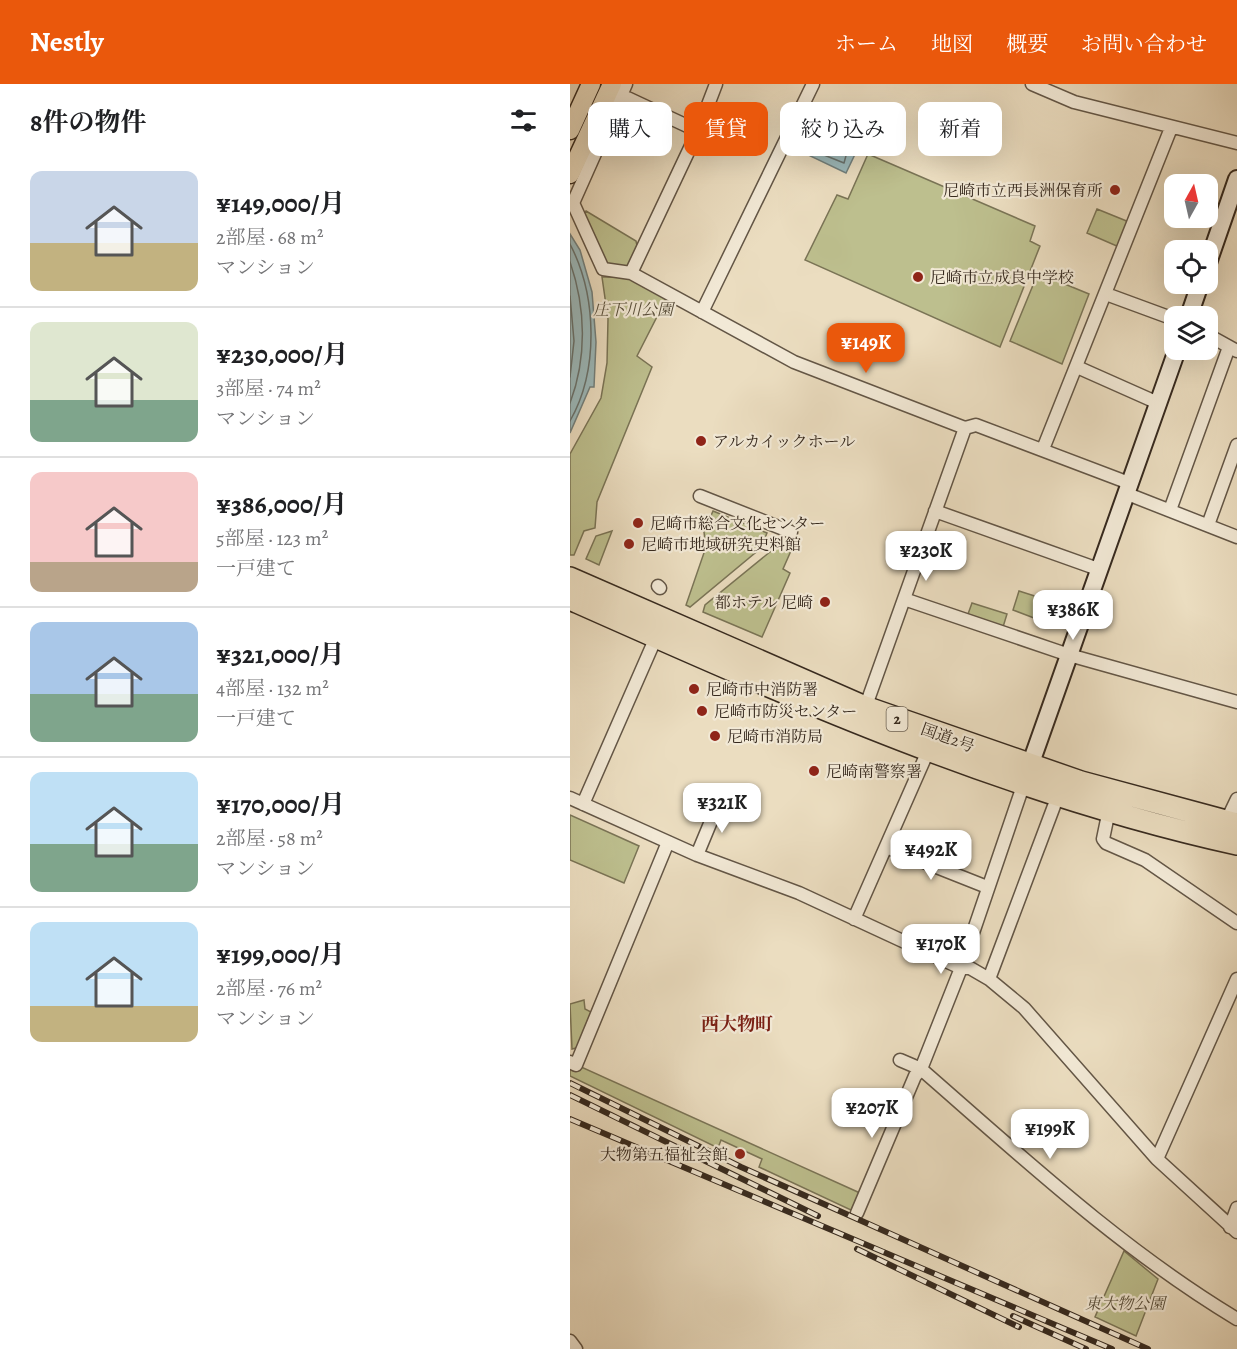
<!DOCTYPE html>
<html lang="ja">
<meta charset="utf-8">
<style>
body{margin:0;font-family:Alegreya,"Noto Serif JP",serif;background:#f2f2f2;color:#202124;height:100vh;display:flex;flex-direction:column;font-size:22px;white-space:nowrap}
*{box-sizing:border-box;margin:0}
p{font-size:20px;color:#757577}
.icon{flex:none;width:33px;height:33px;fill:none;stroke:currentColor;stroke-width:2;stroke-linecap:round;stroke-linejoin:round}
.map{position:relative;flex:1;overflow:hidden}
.drawer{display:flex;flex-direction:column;background:#fff;width:570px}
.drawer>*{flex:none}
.guide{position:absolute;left:18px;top:18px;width:558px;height:54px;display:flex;gap:12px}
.needle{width:39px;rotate:8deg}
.controls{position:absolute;left:594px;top:90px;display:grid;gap:12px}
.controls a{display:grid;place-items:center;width:54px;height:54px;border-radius:12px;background:#fff;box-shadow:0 6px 24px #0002;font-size:30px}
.price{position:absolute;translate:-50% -51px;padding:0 14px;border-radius:12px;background:#fff;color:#222;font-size:20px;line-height:39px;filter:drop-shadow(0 2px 3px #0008)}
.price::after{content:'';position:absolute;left:50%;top:36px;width:18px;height:14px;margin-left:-9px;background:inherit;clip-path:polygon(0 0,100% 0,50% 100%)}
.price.active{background:#ea580c;color:#fff}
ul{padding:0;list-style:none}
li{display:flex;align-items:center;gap:18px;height:150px;padding:0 30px}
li+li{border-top:2px solid #e0e0e0}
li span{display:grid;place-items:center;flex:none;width:168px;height:120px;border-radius:12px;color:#555}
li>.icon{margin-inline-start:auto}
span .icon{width:72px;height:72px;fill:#fffc;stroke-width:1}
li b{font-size:26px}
h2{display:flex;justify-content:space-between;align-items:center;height:72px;padding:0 30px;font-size:26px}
.chip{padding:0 21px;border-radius:12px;background:#fff;box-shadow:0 6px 24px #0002;font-size:21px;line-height:54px}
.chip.active{background:#ea580c;color:#fff}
header{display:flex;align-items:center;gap:36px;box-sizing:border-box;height:84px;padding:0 30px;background:#ea580c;color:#fff}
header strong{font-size:28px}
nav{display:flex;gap:33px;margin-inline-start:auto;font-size:21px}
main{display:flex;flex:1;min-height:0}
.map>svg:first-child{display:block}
.green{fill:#bdbf8e;stroke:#7a7456;stroke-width:1.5}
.water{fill:#9cbabc;stroke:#73807d;stroke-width:1.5}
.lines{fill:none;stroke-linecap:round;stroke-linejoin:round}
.shore{stroke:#69726d;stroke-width:1.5}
.street-casing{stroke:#635646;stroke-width:15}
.secondary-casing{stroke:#36291e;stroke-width:20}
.primary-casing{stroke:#36291e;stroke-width:21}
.highway-casing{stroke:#36291e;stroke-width:24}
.street{stroke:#f2e9d6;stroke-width:12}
.secondary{stroke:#f2e9d6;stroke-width:16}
.primary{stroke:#ebddc0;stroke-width:18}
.highway{stroke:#ebddc0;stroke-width:21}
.rail-casing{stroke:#36291e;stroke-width:6}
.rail{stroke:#f2e9d6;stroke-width:4;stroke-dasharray:11;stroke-linecap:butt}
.poi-dot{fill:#8f2418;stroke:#f2e9d6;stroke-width:2}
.labels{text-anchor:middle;stroke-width:4.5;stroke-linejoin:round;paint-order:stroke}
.shield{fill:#f2e9d6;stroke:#6e6355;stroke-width:1.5}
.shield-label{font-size:15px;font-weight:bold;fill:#36291e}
.poi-label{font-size:16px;fill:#36291e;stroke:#f2e9d6;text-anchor:start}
.park-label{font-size:16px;font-style:italic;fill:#584e3a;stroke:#f2e9d6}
.street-label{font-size:16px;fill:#36291e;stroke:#f2e9d6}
.neighbourhood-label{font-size:18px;font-weight:bold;fill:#7a1f14;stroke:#f2e9d6}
</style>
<header>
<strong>Nestly</strong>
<nav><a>ホーム</a><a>地図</a><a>概要</a><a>お問い合わせ</a></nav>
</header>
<main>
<section class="drawer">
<h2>8件の物件<svg class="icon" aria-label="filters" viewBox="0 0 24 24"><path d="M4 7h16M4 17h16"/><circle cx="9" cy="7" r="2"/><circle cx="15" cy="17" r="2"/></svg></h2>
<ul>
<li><span style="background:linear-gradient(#c9d6e8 60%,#c2b280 0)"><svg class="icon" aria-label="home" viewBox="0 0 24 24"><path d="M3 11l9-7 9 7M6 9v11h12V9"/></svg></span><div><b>¥149,000/月</b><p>2部屋 · 68 m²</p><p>マンション</p></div></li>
<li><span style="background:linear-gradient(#dfe7d0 65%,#7fa58c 0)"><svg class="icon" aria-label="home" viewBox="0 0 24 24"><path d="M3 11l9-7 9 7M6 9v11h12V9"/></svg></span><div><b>¥230,000/月</b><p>3部屋 · 74 m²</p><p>マンション</p></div></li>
<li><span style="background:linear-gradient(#f6c9c9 75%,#b9a48a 0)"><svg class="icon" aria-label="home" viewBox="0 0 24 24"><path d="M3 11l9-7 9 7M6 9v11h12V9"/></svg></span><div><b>¥386,000/月</b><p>5部屋 · 123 m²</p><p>一戸建て</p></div></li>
<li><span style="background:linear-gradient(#a9c7e8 60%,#7fa58c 0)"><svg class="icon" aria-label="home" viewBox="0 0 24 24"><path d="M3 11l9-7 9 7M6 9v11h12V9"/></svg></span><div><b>¥321,000/月</b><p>4部屋 · 132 m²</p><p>一戸建て</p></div></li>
<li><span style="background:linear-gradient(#bfe0f5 60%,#7fa58c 0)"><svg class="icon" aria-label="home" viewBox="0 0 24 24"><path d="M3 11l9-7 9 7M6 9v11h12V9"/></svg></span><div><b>¥170,000/月</b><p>2部屋 · 58 m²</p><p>マンション</p></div></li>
<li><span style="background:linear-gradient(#bfe0f5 70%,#c2b280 0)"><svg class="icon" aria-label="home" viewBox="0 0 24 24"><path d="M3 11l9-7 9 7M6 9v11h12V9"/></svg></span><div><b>¥199,000/月</b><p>2部屋 · 76 m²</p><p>マンション</p></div></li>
</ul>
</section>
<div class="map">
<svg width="667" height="1265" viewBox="0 0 667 1265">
<rect width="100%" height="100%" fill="#ebddc0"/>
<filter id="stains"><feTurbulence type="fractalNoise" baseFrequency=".00333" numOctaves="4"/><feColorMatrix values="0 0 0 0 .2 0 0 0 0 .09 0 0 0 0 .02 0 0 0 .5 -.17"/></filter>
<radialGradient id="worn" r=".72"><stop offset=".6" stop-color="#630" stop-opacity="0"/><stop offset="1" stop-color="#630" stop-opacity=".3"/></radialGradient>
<path class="green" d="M298,70L465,142L460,157L470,162L430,263L235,176L267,111L278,115Z
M527,125L559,138L549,163L517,149Z
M16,127L66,157L68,166L59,184L40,181L35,177L12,133Z
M468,189L519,210L492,280L440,257Z
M32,193H58L96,215L67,272L82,283L27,418L25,444L14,447L4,471H0V370L31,314L37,279L38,235Z
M143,427L197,449L191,464L120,523L116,521L136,463L134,448Z
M42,447L29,481L16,475L26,452Z
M208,454L224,460L213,485L220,489L192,553L133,528L135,521L201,467Z
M449,507L471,514L464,534L443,526Z
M402,519L437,530L433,543L398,530Z
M0,731L69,762L54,799L0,776Z
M14,916L15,925L23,929L10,963L2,965L0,920Z
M0,978L290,1109L283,1127L189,1083L192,1075L151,1056L148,1064L0,992Z
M554,1167L588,1195L566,1252L525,1233Z"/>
<path class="water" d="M245,46L287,66L276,89L234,69Z
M0,150L10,166L22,208L26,258L24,303H20L0,349Z"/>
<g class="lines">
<path class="shore" d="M250,55L277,68L274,79L244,67L247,57Z
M0,160C27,212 29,286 0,337
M0,178C16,224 17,274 0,319
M0,212L4,257L0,293"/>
<g class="street-casing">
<path id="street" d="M56,0L3,119L33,185L61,189L224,278L395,344L406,341L559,399
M462,0L504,18L667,59
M51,11L128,47
M61,189L128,47L146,0
M536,210L604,235
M132,228L243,0
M638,251L667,267
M507,283L588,319
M473,365L601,44
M555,409L667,453
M130,412L221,448
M600,426L659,263
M365,427L528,485
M638,441L667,361
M88,502L90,504
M334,515L499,571L667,618
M294,627L395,344
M454,699L391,884L351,985C452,1073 552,1166 667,1235
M0,714L127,771L229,809L391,884H400L419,895L454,924L587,1075L667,1148
M13,720L87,551
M539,726L533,755L536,759L575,776L667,839
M656,738L667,715
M316,763L417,803
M127,771L149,718
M284,835L358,667
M419,895L484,722
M0,978L6,981L98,758
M587,1075L667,895
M287,1129L345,992L351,985L330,976
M660,1143L667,1124
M0,1257L6,1265"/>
</g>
<g class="secondary-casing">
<path id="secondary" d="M638,179L667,95
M619,232L630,200
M457,690L607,266"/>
</g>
<g class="primary-casing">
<path id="primary" d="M0,46L21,0
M0,90L42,0"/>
</g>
<g class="highway-casing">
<path id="highway" d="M0,494L295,623L511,698L667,740
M0,515C216,611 435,709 667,760"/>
</g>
<use href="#street" class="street"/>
<use href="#secondary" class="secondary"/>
<use href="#primary" class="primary"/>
<use href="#highway" class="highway"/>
<g class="rail-casing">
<path id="rail" d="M0,999L171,1083L578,1265
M0,1011L248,1132
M0,1035L542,1265
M287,1165L449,1243
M443,1232L516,1265"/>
</g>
<use href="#rail" class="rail"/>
</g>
<g class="poi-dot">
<circle cx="545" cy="106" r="6"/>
<circle cx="348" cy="193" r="6"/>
<circle cx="131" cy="357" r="6"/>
<circle cx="68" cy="439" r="6"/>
<circle cx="59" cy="460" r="6"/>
<circle cx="255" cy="518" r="6"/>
<circle cx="124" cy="605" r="6"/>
<circle cx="132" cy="627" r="6"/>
<circle cx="145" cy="652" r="6"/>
<circle cx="244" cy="687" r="6"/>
<circle cx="170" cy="1070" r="6"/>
</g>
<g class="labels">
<rect class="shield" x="316.5" y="623" width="21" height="24" rx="4.5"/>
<g class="shield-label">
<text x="327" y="640">2</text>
</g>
<g class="poi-label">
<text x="533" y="112" text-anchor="end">尼崎市立西長洲保育所</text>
<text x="360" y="199">尼崎市立成良中学校</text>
<text x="143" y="363">アルカイックホール</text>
<text x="80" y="445">尼崎市総合文化センター</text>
<text x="71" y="466">尼崎市地域研究史料館</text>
<text x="243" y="524" text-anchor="end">都ホテル 尼崎</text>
<text x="136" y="611">尼崎市中消防署</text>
<text x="144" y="633">尼崎市防災センター</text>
<text x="157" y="658">尼崎市消防局</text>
<text x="256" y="693">尼崎南警察署</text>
<text x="158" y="1076" text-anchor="end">大物第五福祉会館</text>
</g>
<g class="park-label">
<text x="63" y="231">庄下川公園</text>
<text x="555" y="1225">東大物公園</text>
</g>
<g class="street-label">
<text transform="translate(378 653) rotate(20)" y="6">国道2号</text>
</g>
<g class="neighbourhood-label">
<text x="167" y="946">西大物町</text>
</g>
</g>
<rect width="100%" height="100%" filter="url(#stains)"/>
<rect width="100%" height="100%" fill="url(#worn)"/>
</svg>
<div class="controls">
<a><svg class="needle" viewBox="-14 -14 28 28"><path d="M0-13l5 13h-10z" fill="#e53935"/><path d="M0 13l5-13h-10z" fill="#757577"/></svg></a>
<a><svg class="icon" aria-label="locate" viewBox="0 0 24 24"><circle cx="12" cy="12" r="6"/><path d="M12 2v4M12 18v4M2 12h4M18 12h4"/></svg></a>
<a><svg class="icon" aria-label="layers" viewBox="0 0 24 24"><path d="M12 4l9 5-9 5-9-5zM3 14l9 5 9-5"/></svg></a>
</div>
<b class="price active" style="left:296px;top:290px">¥149K</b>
<b class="price" style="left:356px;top:498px">¥230K</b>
<b class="price" style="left:503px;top:557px">¥386K</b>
<b class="price" style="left:152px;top:750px">¥321K</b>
<b class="price" style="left:361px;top:797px">¥492K</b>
<b class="price" style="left:371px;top:891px">¥170K</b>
<b class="price" style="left:302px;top:1055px">¥207K</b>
<b class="price" style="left:480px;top:1076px">¥199K</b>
<div class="guide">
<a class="chip">購入</a>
<a class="chip active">賃貸</a>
<a class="chip">絞り込み</a>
<a class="chip">新着</a>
</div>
</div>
</main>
